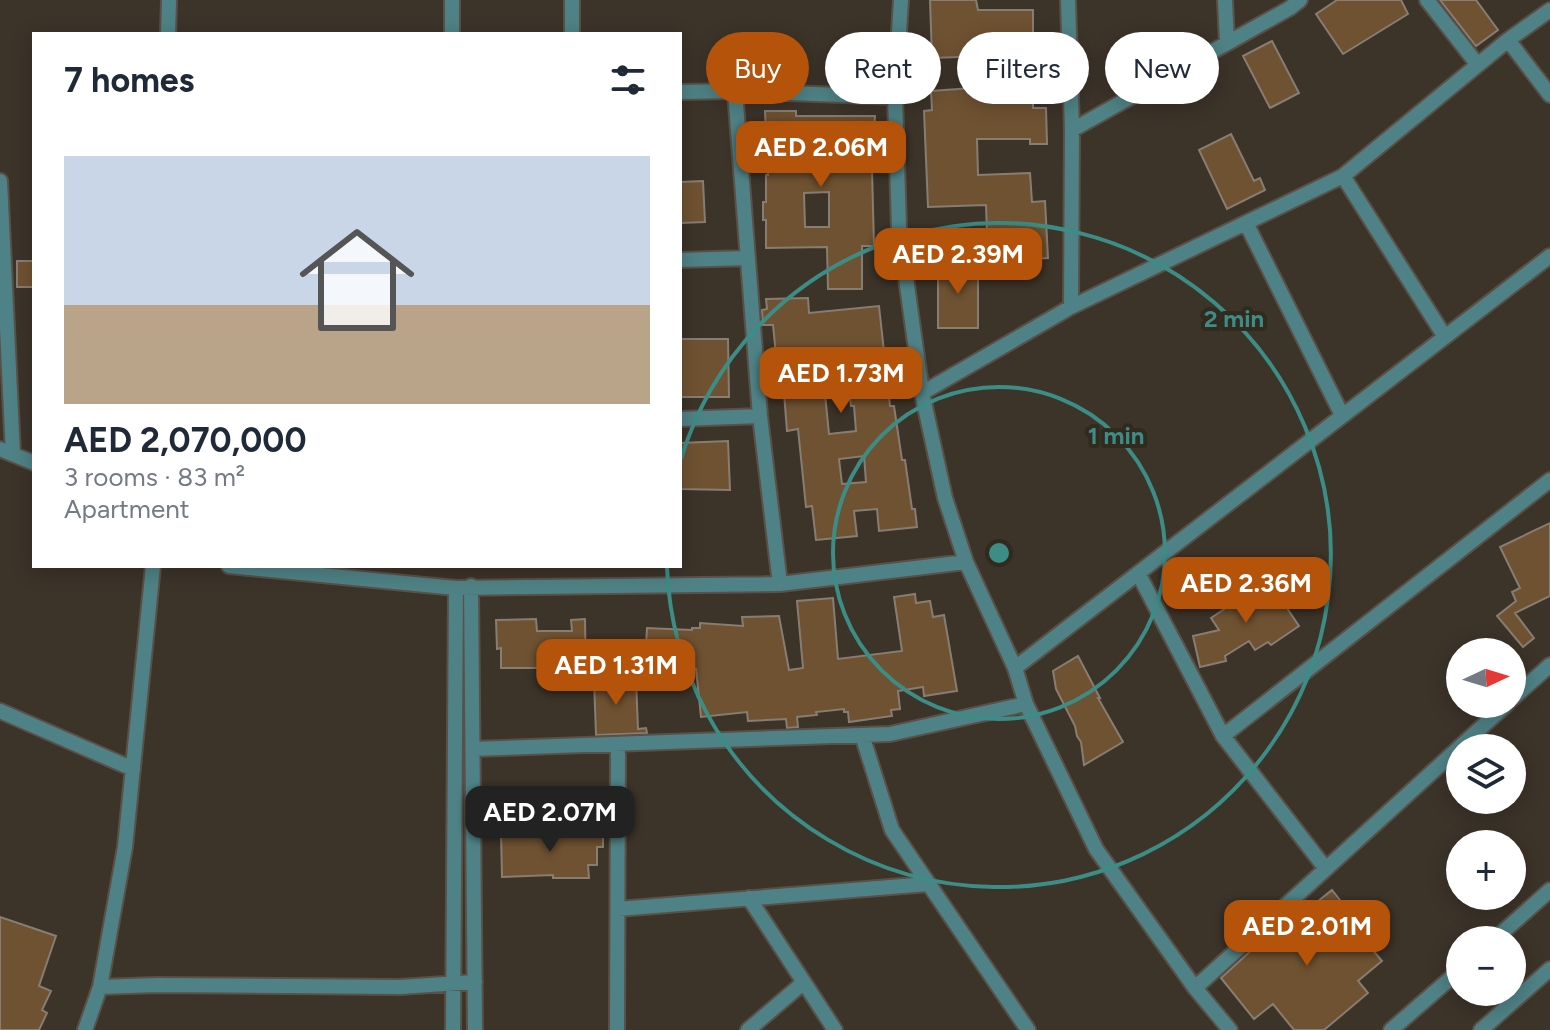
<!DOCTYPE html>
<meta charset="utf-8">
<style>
body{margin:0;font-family:Figtree,sans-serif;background:#f2f2f3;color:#1f2937;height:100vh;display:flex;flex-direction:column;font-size:30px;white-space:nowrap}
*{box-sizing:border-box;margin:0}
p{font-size:26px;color:#747a83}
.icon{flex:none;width:44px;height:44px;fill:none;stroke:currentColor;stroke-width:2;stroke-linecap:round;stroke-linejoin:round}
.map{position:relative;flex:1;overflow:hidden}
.panel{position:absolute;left:32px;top:32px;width:650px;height:536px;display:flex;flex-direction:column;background:#fff;border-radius:0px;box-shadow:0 4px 20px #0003}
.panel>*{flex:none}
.hud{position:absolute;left:706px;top:32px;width:724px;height:72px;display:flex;gap:16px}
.needle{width:52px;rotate:86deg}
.tools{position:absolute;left:1446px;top:638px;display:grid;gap:16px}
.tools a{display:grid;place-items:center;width:80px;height:80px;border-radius:50%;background:#fff;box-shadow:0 4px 20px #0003;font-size:40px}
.price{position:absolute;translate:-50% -68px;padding:0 18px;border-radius:16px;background:#b45309;color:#fff;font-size:26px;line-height:52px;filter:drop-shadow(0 2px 4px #0008)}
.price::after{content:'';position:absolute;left:50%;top:48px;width:24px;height:18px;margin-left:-12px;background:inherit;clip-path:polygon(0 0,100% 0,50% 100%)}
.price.selected{background:#222;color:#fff}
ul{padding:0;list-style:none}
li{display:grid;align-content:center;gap:16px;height:424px;padding:0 32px}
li+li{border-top:2px solid #e0e1e3}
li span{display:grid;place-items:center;height:248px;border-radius:0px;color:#555}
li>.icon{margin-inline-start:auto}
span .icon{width:144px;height:144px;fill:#fffc;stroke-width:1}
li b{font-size:34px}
h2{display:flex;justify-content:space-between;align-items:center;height:96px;padding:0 32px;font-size:34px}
.chip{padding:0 28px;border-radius:36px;background:#fff;box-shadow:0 4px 20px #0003;font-size:28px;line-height:72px}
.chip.selected{background:#b45309;color:#fff}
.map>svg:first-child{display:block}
.building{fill:#6f5232;stroke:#887d72;stroke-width:2;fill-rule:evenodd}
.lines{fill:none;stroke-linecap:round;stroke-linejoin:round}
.minor-casing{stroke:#595047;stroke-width:18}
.minor{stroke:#4f8286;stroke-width:14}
.ring{fill:none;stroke:#3c8d85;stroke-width:4}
.centre{fill:#3c8d85;stroke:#32291f;stroke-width:4}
.ring-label{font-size:24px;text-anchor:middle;font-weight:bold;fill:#3c8d85;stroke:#32291f;stroke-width:8;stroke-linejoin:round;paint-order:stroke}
</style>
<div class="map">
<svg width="1550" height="1030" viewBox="0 0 1550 1030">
<rect width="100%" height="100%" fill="#3c3329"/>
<path class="building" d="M930,0H976L978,10H1033V40L1050,39L1051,59H1033V108H1046L1047,144H1030V139H977L978,175L1030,173L1032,202L1045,201L1048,258L988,261L986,205L928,207L924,111L932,110L931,91L986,87V56L932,58Z
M1337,0H1401L1408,14L1343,54L1316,14Z
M1440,0H1476L1498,30L1476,46Z
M1272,41L1299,93L1270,108L1243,56Z
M765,111H796V116H875L872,169L874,246H862V289H828L827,247L766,248V220H763V202H766V175H768ZM829,192V227H805L804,193Z
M1231,134L1254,181L1260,178L1265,190L1227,209L1199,150Z
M703,181L705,222L680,223V182Z
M17,261H34V287H17Z
M938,265H978V328H938Z
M808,298L809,313L879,306L890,406H894L902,460H905L912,509H915L917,527L879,531L877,509L854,511L857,536L816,540L812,506L806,507L798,429L787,431L783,380H781L778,354L776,355L773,325H763L762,310L767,309L766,299ZM848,382L851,406H854L856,431L829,434L824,384ZM864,456L866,482L842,484L839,459Z
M680,339H728L729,397H680Z
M728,441L730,490L680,489V443Z
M1550,523V596L1515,613L1534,638L1523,647L1497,616L1516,601L1512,592L1520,588L1500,547Z
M1268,580L1299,626L1271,645L1268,642L1255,650L1249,641L1225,656L1226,661L1200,667L1193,636L1219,630L1211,618Z
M915,594L916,603L930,601L933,617L944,615L957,691L924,696L923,687L898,691L900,709L891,710L892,716L849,722L848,712H844V709L816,712L817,715L797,717L798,727L787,728L786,719L748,721L747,712L701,717L696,669L665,667L664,679L644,678L647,628L692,630V628H700V623L743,626L742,617L779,616L789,670L803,668L797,601L833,598L838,659L902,651L894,597Z
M536,619L537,631H572L571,620L585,619L586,679L546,680V668H501V648L497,649L496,620Z
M1078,656L1100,698H1098L1123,742L1084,765L1081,742L1077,736L1075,726L1056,689L1053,671Z
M636,679L638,729L646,728L647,733L596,735L594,680Z
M542,832V833L603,832V847H597V865H588L589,878H553V875L502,877L501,833Z
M1332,890L1364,930L1359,934L1382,961L1358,981L1368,993L1324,1030H1294L1273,1004L1254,1019L1221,978L1278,926L1282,930Z
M0,917L56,936L39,986L51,991L42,1010L47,1013L39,1030H0Z"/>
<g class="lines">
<g class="minor-casing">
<path id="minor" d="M572,0V34
M901,0L895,97L899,228L922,393L945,498L966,562L1015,668L1026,704L1096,849L1195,988L1230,1030
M1068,0L1072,130L1071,307
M1225,0L1227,43
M1427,0L1478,65
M168,34L169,0
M452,34V0
M1508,40L1550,95
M735,91L760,416L780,584
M680,92L735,91L895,97
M1072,130L1290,8L1300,0
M1343,176L1445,337
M0,181L13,454
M1246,223L1342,415
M680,260L748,258
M922,393L1071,307L1343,176L1508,40L1550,10
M680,419L760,416
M0,449L34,463
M229,566L456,588L780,584L966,562
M1138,573L1223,736L1326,869
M471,586L475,1030
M1015,668L1550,256
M1512,699L1550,665
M0,711L133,769
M862,735L892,830L1028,1030
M1223,736L1550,480
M473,749L890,734L1026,704
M749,898L835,1030
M618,909L928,884
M1494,940L1550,890
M100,987L157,985L400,987L475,982
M1195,988L1507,704
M85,1030L100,987L125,847L153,566
M453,1030L456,588
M617,1030L618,744
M748,1030L803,983
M1391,1030L1460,970
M1481,1030L1550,969"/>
</g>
<use href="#minor" class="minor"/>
</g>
<g class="ring">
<circle cx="999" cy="553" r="166"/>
<path d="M681 459A332 332 0 1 1 667 567"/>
</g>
<circle cx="999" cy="553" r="12" class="centre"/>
<g class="ring-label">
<text x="1234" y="327">2 min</text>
<text x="1116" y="444">1 min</text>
</g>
</svg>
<div class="tools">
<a><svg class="needle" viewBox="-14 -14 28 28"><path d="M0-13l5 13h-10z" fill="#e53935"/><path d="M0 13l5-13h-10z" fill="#747a83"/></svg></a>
<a><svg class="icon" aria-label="layers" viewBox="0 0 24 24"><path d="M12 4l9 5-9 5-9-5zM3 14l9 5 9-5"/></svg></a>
<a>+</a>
<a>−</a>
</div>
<b class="price" style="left:821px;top:189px">AED 2.06M</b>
<b class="price" style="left:958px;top:296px">AED 2.39M</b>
<b class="price" style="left:841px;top:415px">AED 1.73M</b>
<b class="price" style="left:1246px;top:625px">AED 2.36M</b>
<b class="price" style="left:616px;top:707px">AED 1.31M</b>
<b class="price selected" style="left:550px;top:854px">AED 2.07M</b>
<b class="price" style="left:1307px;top:968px">AED 2.01M</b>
<div class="hud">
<a class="chip selected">Buy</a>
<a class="chip">Rent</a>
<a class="chip">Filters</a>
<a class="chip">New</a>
</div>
<section class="panel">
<h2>7 homes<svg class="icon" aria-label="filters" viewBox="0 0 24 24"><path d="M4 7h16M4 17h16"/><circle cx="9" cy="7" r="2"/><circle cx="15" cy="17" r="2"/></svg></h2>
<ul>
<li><span style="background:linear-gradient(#c9d6e8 60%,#b9a48a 0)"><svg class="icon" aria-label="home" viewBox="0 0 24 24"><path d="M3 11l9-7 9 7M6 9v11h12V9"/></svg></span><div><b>AED 2,070,000</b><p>3 rooms · 83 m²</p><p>Apartment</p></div></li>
</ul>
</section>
</div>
